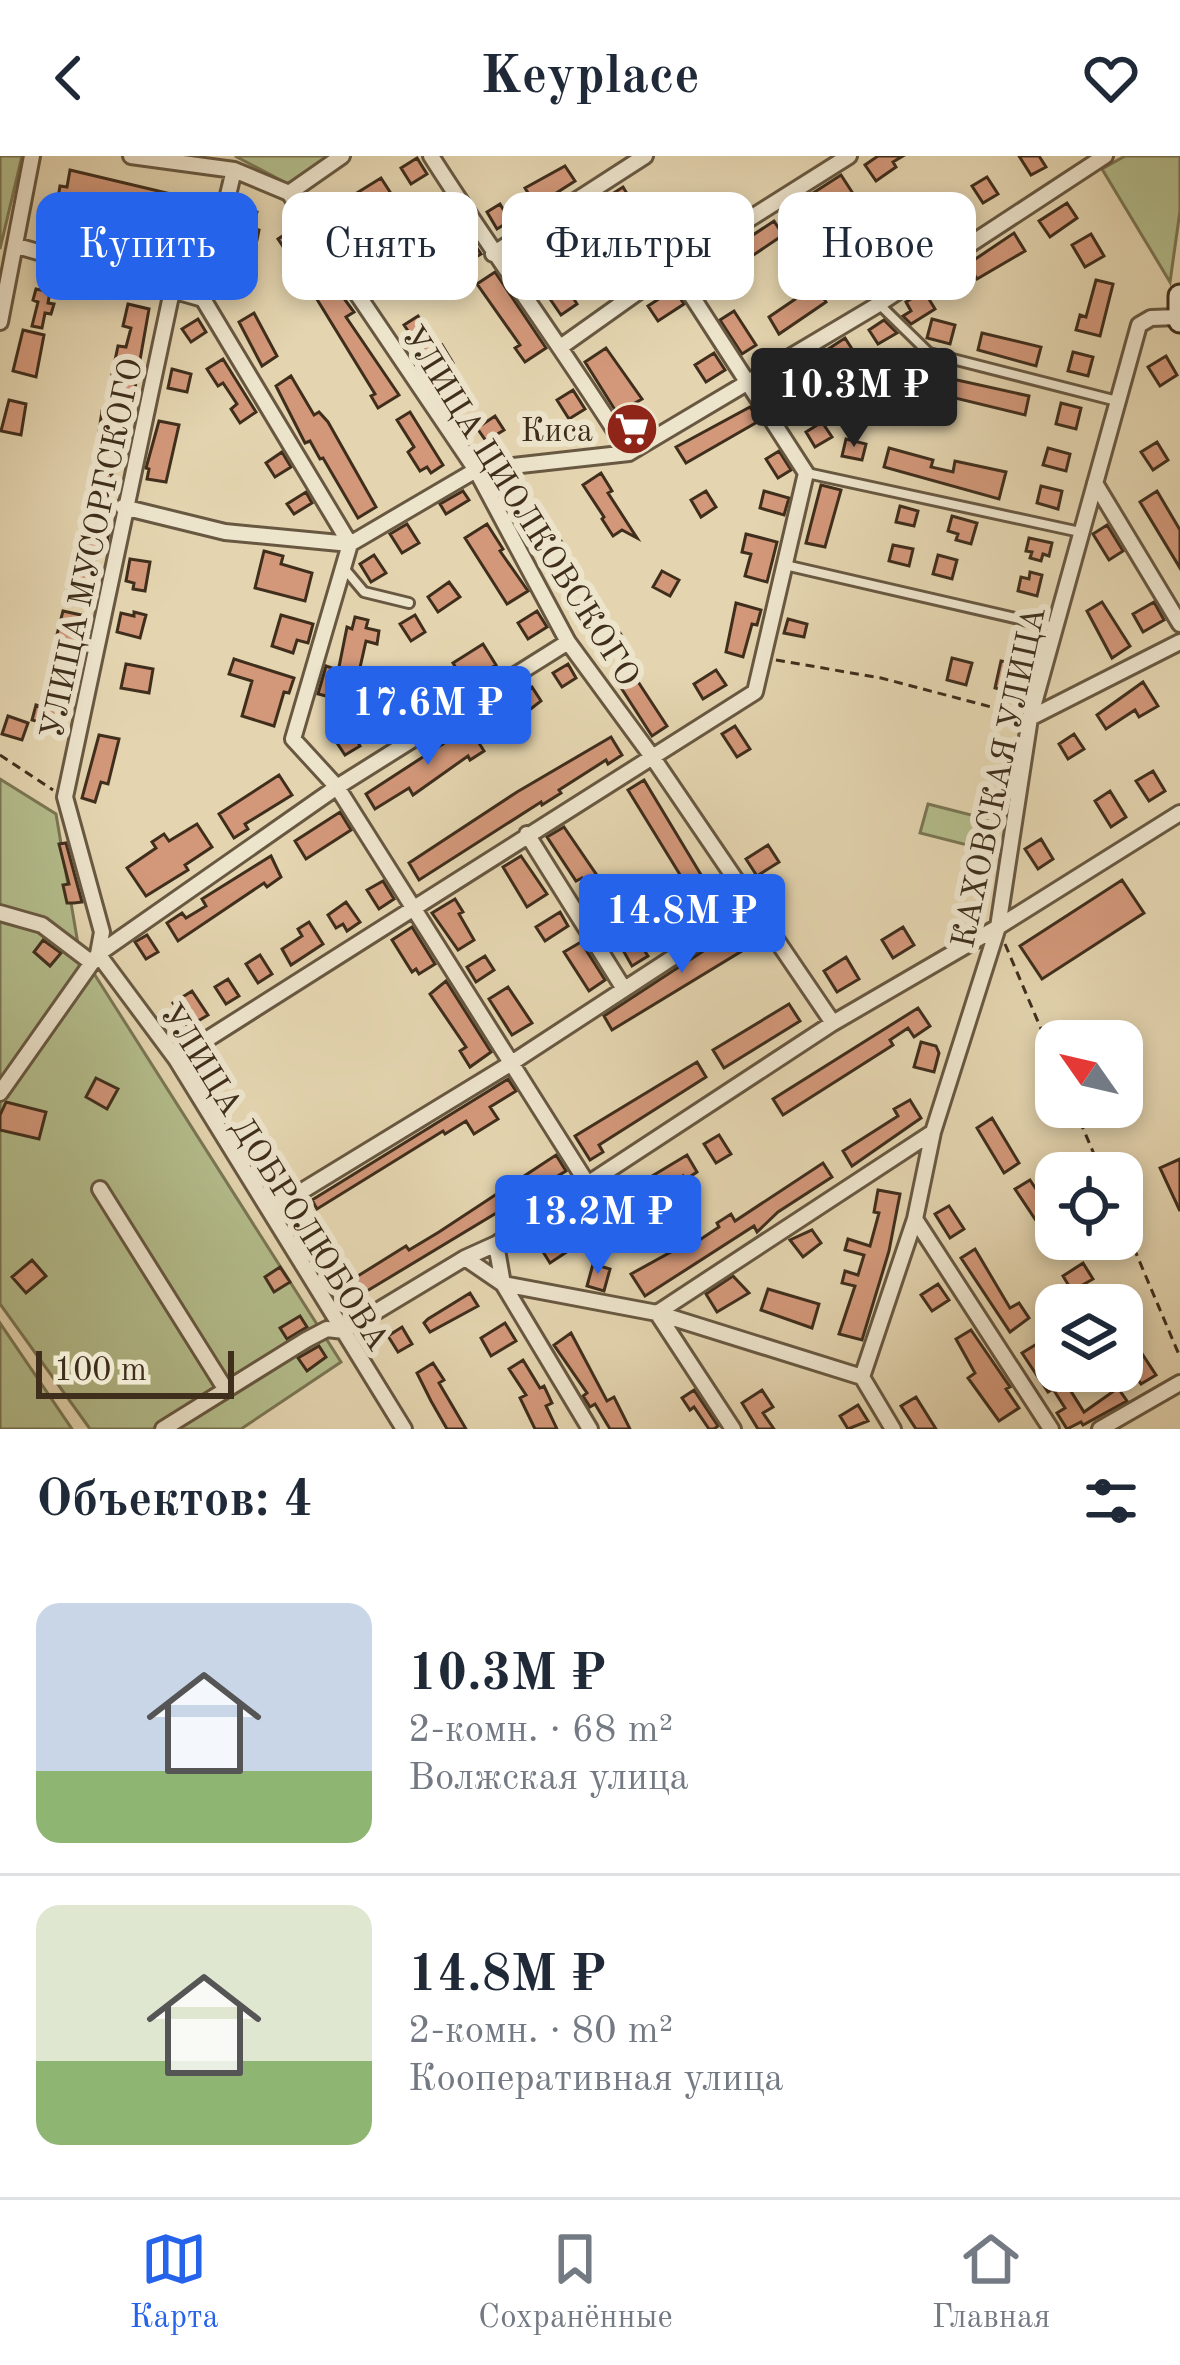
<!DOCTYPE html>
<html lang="ru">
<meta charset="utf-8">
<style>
body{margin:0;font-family:"Old Standard TT",serif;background:#f6f6f7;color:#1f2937;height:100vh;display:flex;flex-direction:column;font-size:45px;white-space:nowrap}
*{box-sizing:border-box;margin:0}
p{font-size:39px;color:#747a83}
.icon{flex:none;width:66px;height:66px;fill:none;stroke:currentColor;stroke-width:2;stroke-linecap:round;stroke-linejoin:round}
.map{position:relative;height:1273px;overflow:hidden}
.drawer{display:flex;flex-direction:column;background:#fff;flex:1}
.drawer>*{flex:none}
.guide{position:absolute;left:36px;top:36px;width:1110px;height:108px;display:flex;gap:24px}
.needle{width:78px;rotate:304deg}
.tools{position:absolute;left:1035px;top:864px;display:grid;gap:24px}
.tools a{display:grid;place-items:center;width:108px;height:108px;border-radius:24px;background:#fff;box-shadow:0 6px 18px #0003;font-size:60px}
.scale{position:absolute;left:36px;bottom:30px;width:198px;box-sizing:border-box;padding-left:12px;border:6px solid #3f2e1c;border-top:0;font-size:33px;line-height:42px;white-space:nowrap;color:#3f2e1c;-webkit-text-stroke:9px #ede4cc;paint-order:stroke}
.price{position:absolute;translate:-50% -102px;padding:0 27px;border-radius:12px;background:#2563eb;color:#fff;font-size:39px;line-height:78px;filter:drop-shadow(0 3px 6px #0008)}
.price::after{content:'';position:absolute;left:50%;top:72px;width:36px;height:27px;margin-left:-18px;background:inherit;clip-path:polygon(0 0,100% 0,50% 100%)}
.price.active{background:#222;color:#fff}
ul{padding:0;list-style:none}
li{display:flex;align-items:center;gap:36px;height:300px;padding:0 36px}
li+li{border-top:3px solid #e0e1e3}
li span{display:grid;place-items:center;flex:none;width:336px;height:240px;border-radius:24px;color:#555}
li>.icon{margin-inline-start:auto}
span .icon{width:144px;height:144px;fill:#fffc;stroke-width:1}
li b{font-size:51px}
h2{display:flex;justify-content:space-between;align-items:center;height:144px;padding:0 36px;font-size:51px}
.pill{padding:0 42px;border-radius:24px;background:#fff;box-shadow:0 6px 18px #0003;font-size:42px;line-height:108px}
.pill.active{background:#2563eb;color:#fff}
header{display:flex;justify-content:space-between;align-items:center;height:156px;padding:0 36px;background:#fff;font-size:54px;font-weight:800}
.menu{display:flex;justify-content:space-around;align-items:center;height:168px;border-top:3px solid #e0e1e3;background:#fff;font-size:33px;color:#747a83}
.menu a{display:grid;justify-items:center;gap:6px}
.menu .active{color:#2563eb}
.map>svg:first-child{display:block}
.green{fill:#b4bd8c;stroke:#7a7654;stroke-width:3}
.building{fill:#d3987a;stroke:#3f2e1c;stroke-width:3}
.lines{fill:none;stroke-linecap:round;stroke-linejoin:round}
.service-casing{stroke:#685841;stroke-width:14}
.minor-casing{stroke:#685841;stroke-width:20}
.secondary-casing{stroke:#3f2e1c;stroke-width:27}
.path{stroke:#3f2e1c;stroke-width:3;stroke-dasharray:9 6;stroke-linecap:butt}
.service{stroke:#ede4cc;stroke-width:8}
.minor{stroke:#ede4cc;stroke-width:14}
.secondary{stroke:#ede4cc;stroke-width:21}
.labels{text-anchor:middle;stroke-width:12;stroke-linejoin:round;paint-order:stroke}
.poi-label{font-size:33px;fill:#3f2e1c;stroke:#ede4cc;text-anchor:end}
.street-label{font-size:33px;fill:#3f2e1c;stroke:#ede4cc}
</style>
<header><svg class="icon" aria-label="back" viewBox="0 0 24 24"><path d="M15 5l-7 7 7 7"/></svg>Keyplace<svg class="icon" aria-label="heart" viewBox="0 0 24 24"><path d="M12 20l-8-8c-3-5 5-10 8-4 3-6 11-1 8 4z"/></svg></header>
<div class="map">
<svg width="1180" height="1273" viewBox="0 0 1180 1273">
<rect width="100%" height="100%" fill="#e4d5b0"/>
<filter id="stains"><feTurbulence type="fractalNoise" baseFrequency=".00167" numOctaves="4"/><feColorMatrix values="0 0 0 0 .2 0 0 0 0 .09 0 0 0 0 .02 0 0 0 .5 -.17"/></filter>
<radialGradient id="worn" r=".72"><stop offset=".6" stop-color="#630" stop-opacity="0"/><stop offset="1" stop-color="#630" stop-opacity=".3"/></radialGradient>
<path class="green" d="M0,0H22L0,93Z
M235,0H329L288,28Z
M1125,0H1180V55L1170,126L1102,13Z
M0,623L56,658L79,794L341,1206L241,1273H90L0,1148Z
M928,648L987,663L979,692L920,677Z
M0,1167L72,1273H0Z"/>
<path class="building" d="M878,0H903L893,6L896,11L876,25L865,9Z
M1019,0H1039L1046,11L1031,19Z
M417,2L427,18L411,28L401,12Z
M565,10L575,25L536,50L525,32Z
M70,14L213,48L215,45L207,67L201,66L197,85L205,87L201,101L176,95L181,60L80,40L79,45L58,42L60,30L67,31Z
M841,19L852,36L806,65L796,48Z
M987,21L998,38L983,47L972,30Z
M381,22L392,39L344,70L339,61L331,65L326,56Z
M623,31L635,51L618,61L606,42Z
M445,44L456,60L442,70L432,54Z
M943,47L955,66L911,93L914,97L897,108L881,85Z
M1067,47L1077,62L1050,81L1039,65Z
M500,48L510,65L497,73L487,56Z
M237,51L257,56L252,72L259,74L257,84L230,78Z
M867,64L880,85L865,94L852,73Z
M774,65L783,79L715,125L710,117L707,119L700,108L719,96L721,100Z
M578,66L586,78L569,88L562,75Z
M295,72L303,84L286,95L278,83Z
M668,75L679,93L662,104L651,86Z
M1014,77L1025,95L977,123L968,108Z
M1091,78L1104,100L1085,111L1072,89Z
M471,83L481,98L464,108L455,93Z
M534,87L538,93L544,89L550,99L527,113L518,98Z
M376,90L386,106L372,116L362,99Z
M619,99L630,117L618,125L606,107Z
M852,102L858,111L850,116L856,126L842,135L831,115Z
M315,103L354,156L346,161L399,239L378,252L371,240L375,238L299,114Z
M227,116L244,120L240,135L223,131Z
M495,116L546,192L525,206L515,192L520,189L477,128Z
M1096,124L1113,128L1100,180L1076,174L1080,159L1086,161Z
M816,129L826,146L779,178L769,161Z
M567,132L577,148L561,159L550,143Z
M36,133L50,136L48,147L54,148L51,158L45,157L42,172L32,170L38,146L33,144Z
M674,133L684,148L658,165L648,150Z
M924,135L935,153L911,168L903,160L911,155L906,146Z
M128,148L149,153L134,238L109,233L118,190L126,191L131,172L123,170Z
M734,155L756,189L742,198L720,164Z
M254,157L277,200L262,210L239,166Z
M418,160L438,192L442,189L453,207L437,217L404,169Z
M198,163L206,176L191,186L182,173Z
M932,163L955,169L950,188L927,182Z
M884,164L897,177L878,188L869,174Z
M23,174L44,179L36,221L13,215Z
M982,177L1041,191L1036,210L978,194Z
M845,182L854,196L783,243L775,228Z
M606,192L642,243L617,257L585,206Z
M1073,196L1093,201L1088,220L1068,215Z
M714,197L725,214L706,226L695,209Z
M1166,200L1177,219L1160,230L1148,211Z
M223,203L256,256L240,267L231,253L237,248L223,227L218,230L207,213Z
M172,213L191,218L187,236L168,232Z
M930,218L1029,240L1025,259L926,235Z
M291,220L314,259L319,256L328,266L376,351L358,362L323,302L320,303L310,285L305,287L276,230Z
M895,221L907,241L889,252L880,236L884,233L882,229Z
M461,227L471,243L457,252L447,237Z
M573,234L585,253L569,263L557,244Z
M9,244L26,248L21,279L1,275Z
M1061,247L1081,252L1076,273L1056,268Z
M750,251L759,265L686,307L676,291Z
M102,255L124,260L116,299L96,295Z
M410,256L443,309L431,317L427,311L420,315L408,296L414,291L397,264Z
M495,260L504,274L486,285L477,272Z
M159,265L179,269L166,326L147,323L149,313L146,312Z
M822,266L832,281L815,291L806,276Z
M846,283L866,288L862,304L842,300Z
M1157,286L1168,304L1153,314L1141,296Z
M889,292L933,304L931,311L953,316L955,305L1006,316L999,343L884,311Z
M1048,292L1070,298L1066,315L1043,309Z
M779,295L791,314L778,322L766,303Z
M282,296L291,311L275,321L266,307Z
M91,315L112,318L100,374L109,375L107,387L98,385L89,439L68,434L75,393L86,394L89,372L82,371Z
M601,317L612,335L608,337L637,382L622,374L613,380L602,363L604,361L583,329Z
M821,329L841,334L825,391L806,387Z
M1041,330L1062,335L1058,353L1037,347Z
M463,335L469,344L446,358L440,348Z
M706,335L716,351L701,361L691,344Z
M764,335L789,342L784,359L760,352Z
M1157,335L1180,374V412L1140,346Z
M306,336L312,347L294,358L287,348Z
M900,350L918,355L914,370L896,366Z
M542,360L561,385L547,396L528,371Z
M952,360L977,367L971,388L956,384L958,378L948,375Z
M407,368L419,387L402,397L390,378Z
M487,368L503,393L500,395L528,435L507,448L465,382Z
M1107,369L1123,395L1109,404L1093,378Z
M746,378L777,386L767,426L745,420L751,398L742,396Z
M1029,382L1052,387L1049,400L1043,398L1041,405L1030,402L1032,396L1026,395Z
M893,389L913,393L909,410L889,405Z
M264,395L283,400L281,408L312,417L305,445L255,432Z
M374,399L386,417L371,426L360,408Z
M938,399L957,404L952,423L933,418Z
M130,403L150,406L145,435L133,433L134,427L126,425Z
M662,415L679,424L670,440L653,431Z
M1030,416L1042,419L1037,440L1018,435L1021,421L1029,423Z
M449,426L460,441L438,456L428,441Z
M1102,446L1130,490L1112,502L1087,455Z
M1154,446L1164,464L1143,476L1133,458Z
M736,447L761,454L757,469L752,468L743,501L726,496Z
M63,455L81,459L72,504L62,501L61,508L50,506Z
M537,455L547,471L528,483L518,467Z
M134,456L146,459L140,482L117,476L121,457L134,460Z
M281,459L313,468L308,487L297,484L293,497L272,490Z
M415,459L425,476L411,485L400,468Z
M355,461L368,464L366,472L379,475L377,488L366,485L359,516L339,511L347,471L352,473Z
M788,463L807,468L804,481L784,477Z
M620,477L628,490L607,504L599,490Z
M483,488L496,509L465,527L453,507Z
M952,502L972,507L966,529L947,524Z
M234,503L294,522L289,537L284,536L274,570L242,560L252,525L229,518Z
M1001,505L1021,509L1014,537L995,532Z
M126,508L153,513L149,537L121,532Z
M568,508L576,522L562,531L553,517Z
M326,510L338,514L326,540L318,538Z
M716,514L726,529L703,543L694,528Z
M633,518L667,570L652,580L618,527Z
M1143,526L1158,550L1139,561L1135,554L1106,573L1097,559Z
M47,527L65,531L58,571L32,564L36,549L42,551Z
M532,531L541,545L497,579L485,560Z
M418,532L429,550L416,558L405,540Z
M8,560L28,567L22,584L2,578Z
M735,570L750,593L737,601L722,578Z
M349,571L360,590L345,599L333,581Z
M469,571L484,595L470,604L468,600L413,639L409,632L375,653L366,638Z
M1074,578L1084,593L1068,603L1059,588Z
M99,579L119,583L108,628L101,626L95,646L82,642Z
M611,581L622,599L608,608L606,604L559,634L561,637L542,649L541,646L419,724L409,707L517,636Z
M1153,615L1165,635L1149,645L1136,625Z
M279,619L292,639L245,668L248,673L234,682L219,658Z
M644,624L721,752L706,761L628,634Z
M1110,635L1126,661L1111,671L1095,645Z
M340,656L351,674L306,703L295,685Z
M197,668L212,691L185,709L188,714L146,740L127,712L156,692L152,686L164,678L169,685Z
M564,671L603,728L607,725L617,742L612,746L648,800L632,810L582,722L576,725L547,681Z
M1041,683L1053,703L1038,713L1025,693Z
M66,687L82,746L74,747H67L63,729L69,728L59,688Z
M768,689L779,706L757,720L746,703Z
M271,700L281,721L267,731L264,727L178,785L167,767L182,757L186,762L206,750L202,743Z
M521,700L547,738L527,751L503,711Z
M1122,724L1144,757L1042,823L1020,790Z
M383,725L394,743L379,753L367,734Z
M455,743L463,756L459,758L474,784L458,794L432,757Z
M346,746L360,766L347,775L343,768L336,772L328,759Z
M560,756L568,770L545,785L536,771Z
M309,766L323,788L291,809L282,793L302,780L298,773Z
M743,769L755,787L612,874L604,860Z
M412,771L435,808L419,818L416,813L412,816L392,784Z
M903,771L914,789L893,802L882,784Z
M147,779L158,796L146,803L135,786Z
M43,784L61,797L50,810L34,796Z
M581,786L605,824L589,835L564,796Z
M260,799L272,818L258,827L246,808Z
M485,800L494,814L476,826L467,811Z
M846,801L859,823L837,836L824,815Z
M228,823L239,840L226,848L215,831Z
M446,825L491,896L470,911L460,895L466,891L430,838Z
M508,831L532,867L512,879L489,843Z
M192,835L208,859L188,871L173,847Z
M789,848L800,865L724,912L713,894Z
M918,852L930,870L914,881L908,872L890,884L893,889L783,959L773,943Z
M921,886L936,890L939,897L934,916L914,911Z
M697,906L706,921L599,989L603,996L590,1004L575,980Z
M96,922L118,933L107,953L86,941Z
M508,923L516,935L490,951L498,963L474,978L466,965L445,978L443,975L317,1053L312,1044Z
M910,944L921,962L852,1010L843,995L898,960L894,953Z
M6,946L46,956L39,983L0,974V959Z
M992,962L1019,1007L1004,1017L977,972Z
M719,979L731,998L716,1007L704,988Z
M556,999L566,1015L362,1138L353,1123L406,1090L409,1094L439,1076Z
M687,999L697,1016L685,1024L683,1020L645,1044L648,1049L631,1060L627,1054L597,1072L589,1058Z
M1180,1003V1055L1160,1012Z
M823,1007L832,1021L778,1056L757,1076L754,1070L645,1140L631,1118L680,1091L683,1095L719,1071L717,1067L731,1058L735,1065Z
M1030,1024L1056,1063L1041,1072L1015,1033Z
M878,1034L900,1038L889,1095L862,1184L839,1178L855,1130L842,1127L845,1115L858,1119L864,1099L845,1094L848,1083L870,1090L879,1057L874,1056Z
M949,1050L964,1073L950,1082L935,1058Z
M812,1074L821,1087L803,1101L790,1084Z
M558,1080L568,1095L550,1107L540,1091Z
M1048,1083H1083L1057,1100Z
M975,1093L1010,1152L1019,1147L1029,1162L1010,1176L961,1102Z
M32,1104L46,1120L26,1137L12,1121Z
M1083,1107L1093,1123L1072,1135L1063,1120Z
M593,1108L610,1113L604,1135L587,1130Z
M280,1111L290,1126L274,1136L265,1121Z
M733,1120L749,1137L717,1156L706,1138Z
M938,1128L949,1144L932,1155L921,1139Z
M768,1133L819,1148L812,1172L761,1154Z
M470,1137L478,1150L430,1176L424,1167L428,1163Z
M300,1160L307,1171L287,1183L280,1172Z
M505,1167L516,1185L491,1200L481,1182Z
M1122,1167L1156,1219L1141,1228L1122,1198Z
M402,1171L412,1188L398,1196L388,1180Z
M971,1174L1010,1231L1006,1233L1019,1252L999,1265L968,1222L975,1217L956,1183Z
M571,1177L607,1245L614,1241L630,1273H610L595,1248L590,1251L583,1240L587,1237L554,1189Z
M1040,1186L1084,1256L1118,1232L1127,1245L1083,1269L1081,1266L1067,1273L1057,1257L1065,1252L1053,1233L1048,1236L1022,1197Z
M319,1190L326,1201L307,1215L298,1202Z
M523,1204L540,1232L544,1230L552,1247L546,1250L557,1273H535L520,1242L526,1239L509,1213Z
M433,1207L444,1224L439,1227L466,1273H447L431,1245L417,1217Z
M694,1234L718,1270L714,1273H709L694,1251L690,1254L682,1242Z
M762,1234L773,1251L763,1257L774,1273H758L742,1247Z
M916,1241L936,1273H916L901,1250Z
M858,1249L868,1265L848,1273L840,1260Z"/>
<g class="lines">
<g class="service-casing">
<path id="service" d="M880,149L929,197L1117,245
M807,317L1080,376
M785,409L1054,471
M343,411L364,436L409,447"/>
</g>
<g class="minor-casing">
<path id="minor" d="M131,0L234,14L289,37L342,0
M431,0C495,101 566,196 629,297
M289,37L476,314L568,486L653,602L833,867
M17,90L203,143L350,388L293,583L337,631L587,1027
M493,98L645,0
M203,143L234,14
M0,166L32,0
M562,190L673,111L849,0
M1095,327L1180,468
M123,351L225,376L350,388L476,314L629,297L879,148L1105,0
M1030,562L1180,486
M527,678L624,833
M0,757L42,769L92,807
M98,798L102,776L65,641L172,135
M98,798L176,903L404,1273
M176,903L755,536L806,317L673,111
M0,937L98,798L337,631L568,486
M100,1033L226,1234
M271,1054L510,908L753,749
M915,1063L1051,1273
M496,1088L503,1128L590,1273
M465,1102L503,1128L657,1157L862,1221
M862,1221L915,1063L933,976L998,771L1030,562L1139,169L1151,162L1178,161
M862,1221L893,1273
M163,1273L306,1184L327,1173L344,1175L465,1102L496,1088L833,867L998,771L1180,657
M733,1273L657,1157L933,976
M1100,1273L1180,1227"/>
</g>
<g class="secondary-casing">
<path id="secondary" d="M1180,140V165"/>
</g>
<path class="path" d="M776,504L881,522L1018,558
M0,599L53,634
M1005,788L1056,908
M1074,951L1102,1017
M1122,1064L1180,1201"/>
<use href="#service" class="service"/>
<use href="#minor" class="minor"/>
<use href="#secondary" class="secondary"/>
</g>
<defs>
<g id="supermarket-disc" transform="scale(2.7)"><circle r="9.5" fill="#8f2418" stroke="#ede4cc"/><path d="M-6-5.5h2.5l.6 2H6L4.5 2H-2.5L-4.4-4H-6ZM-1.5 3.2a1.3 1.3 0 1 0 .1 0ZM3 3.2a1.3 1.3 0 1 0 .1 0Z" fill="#fff"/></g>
</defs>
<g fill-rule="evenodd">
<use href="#supermarket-disc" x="632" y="273"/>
</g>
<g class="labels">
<g class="poi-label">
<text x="593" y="285">Киса</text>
</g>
<g class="street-label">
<text transform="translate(522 349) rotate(58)" y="12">УЛИЦА ЦИОЛКОВСКОГО</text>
<text transform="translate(90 392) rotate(-78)" y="12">УЛИЦА МУСОРГСКОГО</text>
<text transform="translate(997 621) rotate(-78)" y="12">КАХОВСКАЯ УЛИЦА</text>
<text transform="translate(276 1020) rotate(58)" y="12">УЛИЦА ДОБРОЛЮБОВА</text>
</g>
</g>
<rect width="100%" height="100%" filter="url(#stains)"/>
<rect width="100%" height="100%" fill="url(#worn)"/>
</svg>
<div class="tools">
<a><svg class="needle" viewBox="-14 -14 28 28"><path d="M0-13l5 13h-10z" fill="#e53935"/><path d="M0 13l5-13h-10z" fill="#747a83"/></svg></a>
<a><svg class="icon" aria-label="locate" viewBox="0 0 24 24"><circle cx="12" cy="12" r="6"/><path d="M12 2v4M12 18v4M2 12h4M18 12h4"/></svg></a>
<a><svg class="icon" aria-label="layers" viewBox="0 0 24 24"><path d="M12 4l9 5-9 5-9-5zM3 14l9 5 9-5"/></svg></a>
</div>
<div class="scale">100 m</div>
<b class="price active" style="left:854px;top:294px">10.3M ₽</b>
<b class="price" style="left:428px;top:612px">17.6M ₽</b>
<b class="price" style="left:682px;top:820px">14.8M ₽</b>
<b class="price" style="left:598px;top:1121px">13.2M ₽</b>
<div class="guide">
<a class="pill active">Купить</a>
<a class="pill">Снять</a>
<a class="pill">Фильтры</a>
<a class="pill">Новое</a>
</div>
</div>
<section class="drawer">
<h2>Объектов: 4<svg class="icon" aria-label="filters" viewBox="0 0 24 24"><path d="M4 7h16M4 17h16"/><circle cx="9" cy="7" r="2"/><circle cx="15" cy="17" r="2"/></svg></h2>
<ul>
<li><span style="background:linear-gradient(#c9d6e8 70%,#8fb573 0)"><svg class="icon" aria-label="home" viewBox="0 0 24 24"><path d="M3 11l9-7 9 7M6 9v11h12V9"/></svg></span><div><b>10.3M ₽</b><p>2-комн. · 68 m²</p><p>Волжская улица</p></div></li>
<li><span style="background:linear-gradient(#dfe7d0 65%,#8fb573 0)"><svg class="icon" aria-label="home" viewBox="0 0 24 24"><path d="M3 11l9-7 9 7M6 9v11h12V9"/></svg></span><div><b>14.8M ₽</b><p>2-комн. · 80 m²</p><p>Кооперативная улица</p></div></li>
</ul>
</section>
<nav class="menu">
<a class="active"><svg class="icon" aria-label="map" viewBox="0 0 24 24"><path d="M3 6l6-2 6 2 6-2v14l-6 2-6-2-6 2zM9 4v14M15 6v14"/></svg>Карта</a>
<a><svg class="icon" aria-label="saved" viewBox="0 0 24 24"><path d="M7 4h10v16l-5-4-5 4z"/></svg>Сохранённые</a>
<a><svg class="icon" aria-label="home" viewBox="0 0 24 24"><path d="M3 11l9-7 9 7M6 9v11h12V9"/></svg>Главная</a>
</nav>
